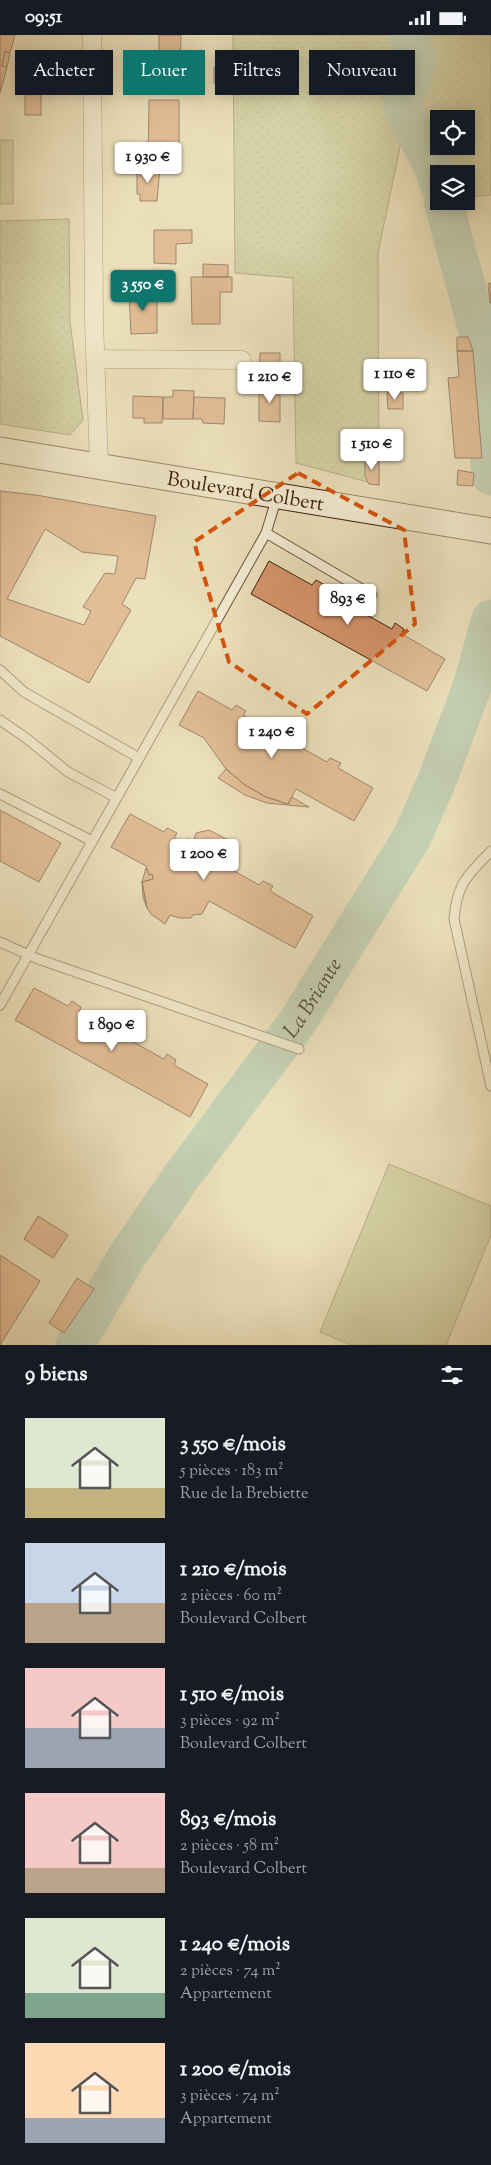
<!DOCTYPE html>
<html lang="fr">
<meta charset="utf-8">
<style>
body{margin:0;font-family:"Sorts Mill Goudy",serif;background:#242831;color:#f1f3f6;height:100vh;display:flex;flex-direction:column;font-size:19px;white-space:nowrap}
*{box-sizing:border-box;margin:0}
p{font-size:16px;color:#9ea1a6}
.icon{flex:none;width:28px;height:28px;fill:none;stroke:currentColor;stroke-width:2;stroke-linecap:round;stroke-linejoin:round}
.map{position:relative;height:1310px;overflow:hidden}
.details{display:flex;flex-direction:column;background:#171b24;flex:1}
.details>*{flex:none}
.banner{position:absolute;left:15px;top:15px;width:461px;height:45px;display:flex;gap:10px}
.tools{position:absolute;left:430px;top:75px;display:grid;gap:10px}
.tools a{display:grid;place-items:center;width:45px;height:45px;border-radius:0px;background:#171b24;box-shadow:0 2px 12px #0003;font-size:25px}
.price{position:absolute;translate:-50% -42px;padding:0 11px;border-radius:5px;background:#fff;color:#222;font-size:16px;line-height:32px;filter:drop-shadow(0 1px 2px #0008)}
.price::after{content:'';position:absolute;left:50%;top:30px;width:15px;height:11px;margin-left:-8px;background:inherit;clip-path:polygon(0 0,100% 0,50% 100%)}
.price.current{background:#0f766e;color:#fff}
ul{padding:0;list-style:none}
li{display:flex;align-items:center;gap:15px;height:125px;padding:0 25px}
li span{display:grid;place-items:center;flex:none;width:140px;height:100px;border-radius:0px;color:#555}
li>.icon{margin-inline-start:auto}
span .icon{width:60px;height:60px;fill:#fffc;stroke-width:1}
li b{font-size:21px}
h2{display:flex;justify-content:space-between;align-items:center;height:60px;padding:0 25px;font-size:21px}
.chip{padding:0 18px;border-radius:0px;background:#171b24;box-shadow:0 2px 12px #0003;font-size:18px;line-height:45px}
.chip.current{background:#0f766e;color:#fff}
.status{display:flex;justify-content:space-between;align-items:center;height:35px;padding:0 25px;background:#171b24;direction:ltr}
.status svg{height:14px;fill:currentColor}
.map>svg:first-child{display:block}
.grass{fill:url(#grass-dots);stroke:#7c704e;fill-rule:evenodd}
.park{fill:#bac28e;stroke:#7c704e}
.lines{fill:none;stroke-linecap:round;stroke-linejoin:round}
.river{stroke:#99beaa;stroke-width:39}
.building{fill:#d7956b;stroke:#3f1d0e;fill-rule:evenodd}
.service-casing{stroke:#6a4e39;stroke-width:11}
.minor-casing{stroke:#6a4e39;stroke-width:19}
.secondary-casing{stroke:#3f1d0e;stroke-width:27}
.service{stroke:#f2ebd3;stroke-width:9}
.minor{stroke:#f2ebd3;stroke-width:18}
.secondary{stroke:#f2ebd3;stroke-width:25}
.marked{fill:none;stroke:#d7530c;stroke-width:4;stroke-dasharray:10 6;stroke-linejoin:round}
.labels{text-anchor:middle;stroke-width:5;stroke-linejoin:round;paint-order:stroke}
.street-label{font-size:20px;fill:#3f1d0e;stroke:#f2ebd3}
.water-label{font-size:21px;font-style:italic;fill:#5a4d3d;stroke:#f2ebd3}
</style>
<div class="status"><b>09:51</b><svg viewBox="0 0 49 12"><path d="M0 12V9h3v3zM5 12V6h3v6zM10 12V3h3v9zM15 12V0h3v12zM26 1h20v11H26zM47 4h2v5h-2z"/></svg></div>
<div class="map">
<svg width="491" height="1310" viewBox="0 0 491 1310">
<defs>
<pattern id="grass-dots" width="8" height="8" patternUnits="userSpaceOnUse" patternTransform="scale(1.25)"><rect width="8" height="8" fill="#bac28e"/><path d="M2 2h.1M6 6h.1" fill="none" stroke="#a1a679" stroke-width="1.8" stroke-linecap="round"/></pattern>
</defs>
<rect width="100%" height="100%" fill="#ebe0bb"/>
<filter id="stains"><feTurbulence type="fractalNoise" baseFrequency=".004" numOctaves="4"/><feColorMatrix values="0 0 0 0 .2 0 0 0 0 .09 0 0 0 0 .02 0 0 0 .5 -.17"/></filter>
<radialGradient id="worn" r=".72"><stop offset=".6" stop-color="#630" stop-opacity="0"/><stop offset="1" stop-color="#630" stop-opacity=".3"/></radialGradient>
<path class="grass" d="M233,0H491V160L466,162V139H439V143L403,98L378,218L379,450L296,428L293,243L235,238ZM439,84H466V111H439Z
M69,184L70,287L83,385L70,400L0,389V186Z"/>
<path class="park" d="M0,105H13V169H0Z
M389,1129L491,1171V1200L446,1310H351L320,1297Z"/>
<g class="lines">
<g class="river">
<path d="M408,0L418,25L402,72L434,133L439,149"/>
<path d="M443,166L478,296L491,441"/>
<path id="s1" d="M75,1310L127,1221L182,1141L298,986L412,802L438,743L472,652L491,584"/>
</g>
</g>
<path class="building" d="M0,0H15L10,18L5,16L2,31L7,32L0,58Z
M159,0H181L180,32H159Z
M5,16L10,18L7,32L2,31Z
M214,32H231V48H214Z
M41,40V80H25V41Z
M149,65H179V134L148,133Z
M160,133L157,166H140V159H137V134Z
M154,195H192V208L176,209V229L154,228Z
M203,229L228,230V242H203Z
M191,242H232V257H220V289H192Z
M491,248V268H490L488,249Z
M157,256V298L131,299L129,257Z
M457,302H468L473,316H457Z
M457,316H473L482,423H455L448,343L459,342Z
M260,318H280V351L259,352Z
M280,351V387L259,386V352Z
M173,355L194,356L193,384H163V362H173Z
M387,358H403V374H388Z
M133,361L163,362L162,388H144V383H133Z
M194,362L225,363L224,389L203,388L202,384H193Z
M379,423V450L369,449L365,441V424Z
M458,435L474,438L473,451L457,450Z
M0,456L36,460L156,481L145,544L136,543L122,569L131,575L89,648L0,601ZM45,494L82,517L118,521L115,539L105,538L83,572L91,576L84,590L7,564Z
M269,526L312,550L316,545L325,550L322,555L392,594L395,588L404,594L402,599L445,624L427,656L251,559Z
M198,656L232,675L236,670L246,676L243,680L327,727L330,723L341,728L338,733L373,753L354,786L296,754L288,769L266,762L245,750L226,734L204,703L179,690Z
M226,734L245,750L266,762L288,769L292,762L309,772L267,768L245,760L218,743Z
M0,775L61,808L39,847L0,826Z
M130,779L164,797L167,793L177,798L174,803L182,807L188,804L194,805L196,798L209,795L232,807L229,813H226L230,826L227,832L259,850L263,846L273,851L270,856L313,881L295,913L209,866L202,879L193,880L191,883H179L170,880L165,889L151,879L147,873L142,847L153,844L152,839L149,840L146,831L111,812Z
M146,833L149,840L152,839L153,844L142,847Z
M142,847L147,873L143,862Z
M34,953L68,971L72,966L81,972L79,977L164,1024L167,1019L176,1025L174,1030L208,1049L190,1082L15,985Z
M38,1181L68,1200L53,1223L24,1204Z
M0,1220L40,1246L0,1310Z
M77,1243L94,1254L64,1298L49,1288Z"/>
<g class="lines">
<g class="service-casing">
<path id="service" d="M266,498L372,560
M0,635L24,657L139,723
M0,685L26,703L68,737L117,763
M0,759L92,806
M491,816C467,841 457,848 454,884L491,1051
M0,907L38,924L299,1014
M0,970L266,498L277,462"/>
</g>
<g class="minor-casing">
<path id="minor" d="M92,0L94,286L99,431
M95,324L242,325"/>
</g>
<g class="secondary-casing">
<g id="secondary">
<path id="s2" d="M0,415L491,496"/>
</g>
</g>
<use href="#service" class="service"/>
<use href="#minor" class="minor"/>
<use href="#secondary" class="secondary"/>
</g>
<path d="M0 0H491V1310H0ZM298,438L404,495L415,589L307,679L229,627L194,507Z" fill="#ebe0bb" fill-opacity=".55" fill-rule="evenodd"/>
<path class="marked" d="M298,438L404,495L415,589L307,679L229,627L194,507Z"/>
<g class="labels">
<g class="street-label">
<text dy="7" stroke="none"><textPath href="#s2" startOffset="249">Boulevard Colbert</textPath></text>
</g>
<g class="water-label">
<text dy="7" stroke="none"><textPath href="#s1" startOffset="421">La Briante</textPath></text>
</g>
</g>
<rect width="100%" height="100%" filter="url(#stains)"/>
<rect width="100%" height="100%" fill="url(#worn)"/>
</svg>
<div class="tools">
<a><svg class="icon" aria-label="locate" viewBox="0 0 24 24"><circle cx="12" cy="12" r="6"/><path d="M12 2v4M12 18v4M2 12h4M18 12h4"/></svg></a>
<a><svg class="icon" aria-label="layers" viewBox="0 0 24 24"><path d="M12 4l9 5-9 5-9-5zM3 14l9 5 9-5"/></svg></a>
</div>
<b class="price" style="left:148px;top:149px">1 930 €</b>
<b class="price current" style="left:143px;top:277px">3 550 €</b>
<b class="price" style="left:395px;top:366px">1 110 €</b>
<b class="price" style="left:270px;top:369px">1 210 €</b>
<b class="price" style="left:372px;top:436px">1 510 €</b>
<b class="price" style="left:348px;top:591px">893 €</b>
<b class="price" style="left:272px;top:724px">1 240 €</b>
<b class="price" style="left:204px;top:846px">1 200 €</b>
<b class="price" style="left:112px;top:1017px">1 890 €</b>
<div class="banner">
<a class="chip">Acheter</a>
<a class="chip current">Louer</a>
<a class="chip">Filtres</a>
<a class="chip">Nouveau</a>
</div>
</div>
<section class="details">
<h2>9 biens<svg class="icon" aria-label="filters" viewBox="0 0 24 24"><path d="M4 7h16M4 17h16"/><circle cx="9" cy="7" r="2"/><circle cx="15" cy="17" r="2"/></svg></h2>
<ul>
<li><span style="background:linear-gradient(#dfe7d0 70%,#c2b280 0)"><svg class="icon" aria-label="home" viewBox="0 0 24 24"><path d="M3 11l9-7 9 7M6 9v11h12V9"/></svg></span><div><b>3 550 €/mois</b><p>5 pièces · 183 m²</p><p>Rue de la Brebiette</p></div></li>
<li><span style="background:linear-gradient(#c9d6e8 60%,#b9a48a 0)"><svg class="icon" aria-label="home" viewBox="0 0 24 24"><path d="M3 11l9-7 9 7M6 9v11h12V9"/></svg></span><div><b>1 210 €/mois</b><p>2 pièces · 60 m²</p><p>Boulevard Colbert</p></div></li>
<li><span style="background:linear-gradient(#f6c9c9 60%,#9aa5b1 0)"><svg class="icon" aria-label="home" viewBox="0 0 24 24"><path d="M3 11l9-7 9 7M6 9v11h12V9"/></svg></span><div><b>1 510 €/mois</b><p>3 pièces · 92 m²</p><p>Boulevard Colbert</p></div></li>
<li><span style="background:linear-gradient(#f6c9c9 75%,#b9a48a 0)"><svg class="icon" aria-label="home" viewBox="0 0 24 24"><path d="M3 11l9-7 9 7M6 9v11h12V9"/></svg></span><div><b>893 €/mois</b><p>2 pièces · 58 m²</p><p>Boulevard Colbert</p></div></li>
<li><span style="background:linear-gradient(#dfe7d0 75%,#7fa58c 0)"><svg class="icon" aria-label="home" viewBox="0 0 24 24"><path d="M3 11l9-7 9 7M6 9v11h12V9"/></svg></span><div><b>1 240 €/mois</b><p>2 pièces · 74 m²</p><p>Appartement</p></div></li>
<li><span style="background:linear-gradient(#ffd9b3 75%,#9aa5b1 0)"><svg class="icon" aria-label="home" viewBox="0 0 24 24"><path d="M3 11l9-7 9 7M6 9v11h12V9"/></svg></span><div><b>1 200 €/mois</b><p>3 pièces · 74 m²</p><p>Appartement</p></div></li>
</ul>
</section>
